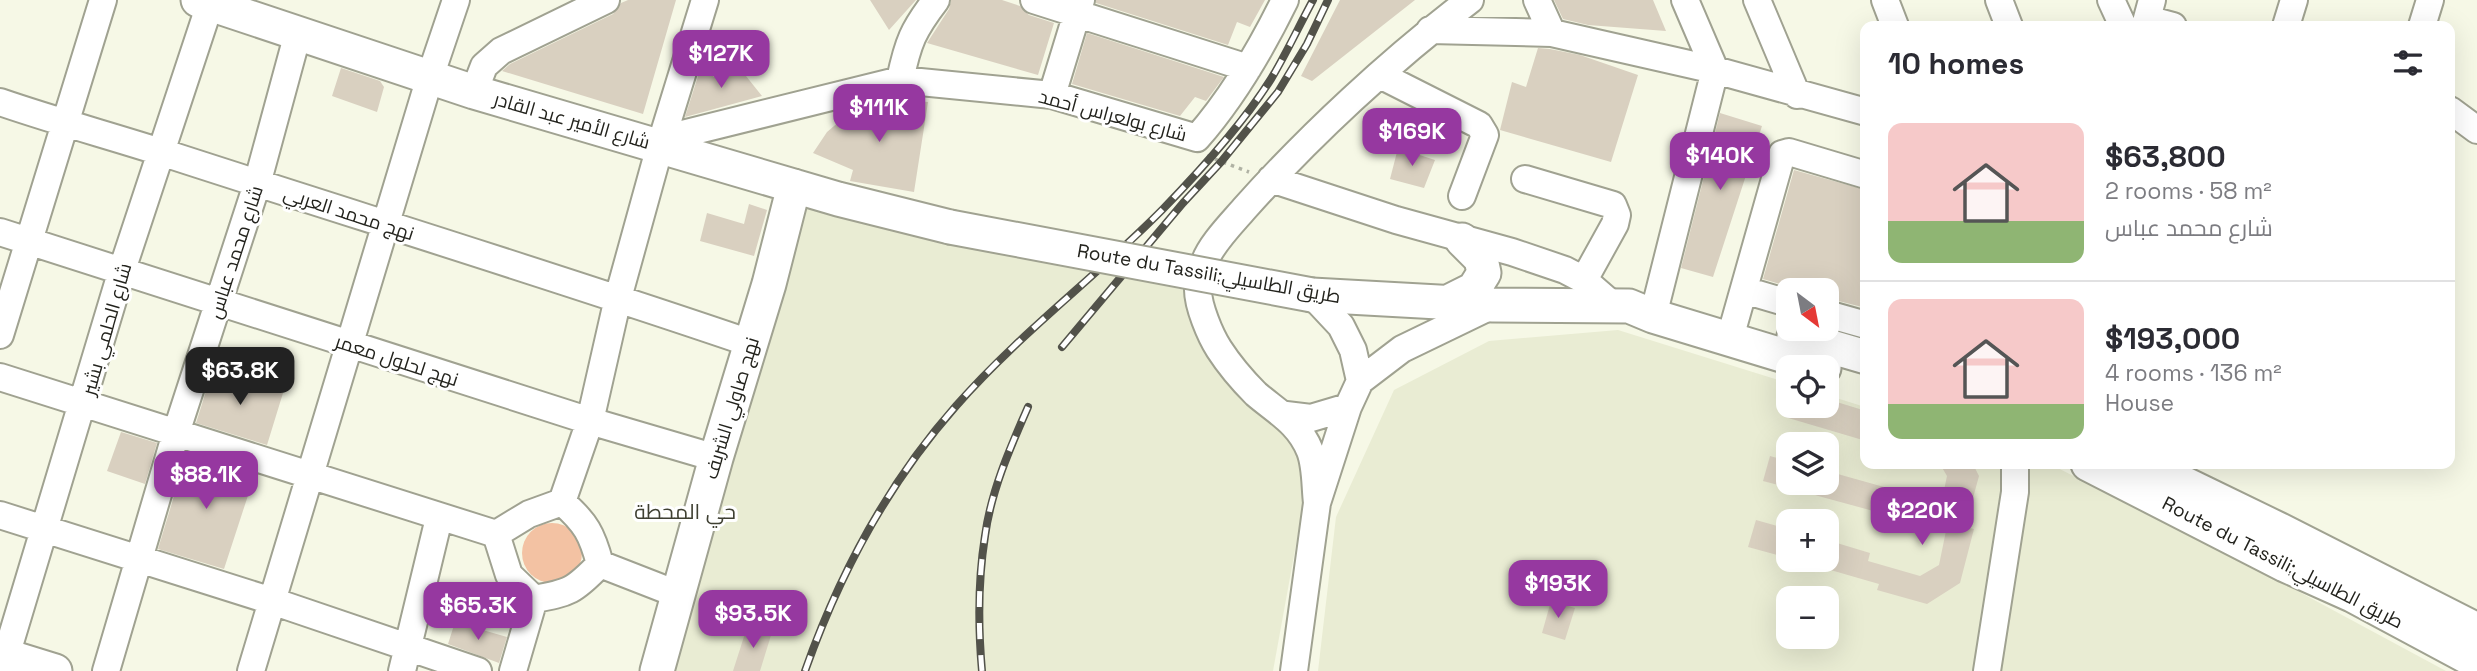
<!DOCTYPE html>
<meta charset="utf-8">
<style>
body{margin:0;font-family:"Space Grotesk",Cairo,sans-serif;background:#f2f2f3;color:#2b2b33;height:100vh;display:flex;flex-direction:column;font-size:26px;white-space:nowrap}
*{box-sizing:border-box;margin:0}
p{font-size:23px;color:#7c7c81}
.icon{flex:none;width:38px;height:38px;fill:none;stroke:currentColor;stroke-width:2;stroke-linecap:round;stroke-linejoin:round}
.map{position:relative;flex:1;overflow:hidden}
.panel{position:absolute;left:1860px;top:21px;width:595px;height:448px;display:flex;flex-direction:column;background:#fff;border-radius:14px;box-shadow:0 7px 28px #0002}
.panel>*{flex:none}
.needle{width:46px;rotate:148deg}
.fabs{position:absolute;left:1776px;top:278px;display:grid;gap:14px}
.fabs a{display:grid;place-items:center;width:63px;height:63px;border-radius:14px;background:#fff;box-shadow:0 7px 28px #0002;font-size:35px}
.price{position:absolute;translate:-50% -60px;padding:0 16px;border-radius:14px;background:#9638a0;color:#fff;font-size:23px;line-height:46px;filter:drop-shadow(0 2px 4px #0008)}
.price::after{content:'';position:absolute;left:50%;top:42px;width:21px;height:16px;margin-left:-10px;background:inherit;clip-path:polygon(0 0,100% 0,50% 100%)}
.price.current{background:#222;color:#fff}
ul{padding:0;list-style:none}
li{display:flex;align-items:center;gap:21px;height:175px;padding:0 28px}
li+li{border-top:2px solid #e1e1e2}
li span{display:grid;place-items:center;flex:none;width:196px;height:140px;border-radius:14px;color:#555}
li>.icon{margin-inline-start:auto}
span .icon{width:84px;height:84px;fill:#fffc;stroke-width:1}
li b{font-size:30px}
h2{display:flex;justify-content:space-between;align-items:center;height:84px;padding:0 28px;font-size:30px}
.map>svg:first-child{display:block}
.built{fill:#e9ecd3;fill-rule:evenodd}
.green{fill:#f3c2a3}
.building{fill:#d9d0c0}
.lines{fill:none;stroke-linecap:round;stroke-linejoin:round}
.minor-casing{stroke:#a0a291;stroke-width:30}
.major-casing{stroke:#a0a291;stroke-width:37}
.path{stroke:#b0b2a4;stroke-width:3.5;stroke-dasharray:3.5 5;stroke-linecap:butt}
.minor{stroke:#fff;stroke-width:26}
.major{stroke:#fff;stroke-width:33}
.rail-casing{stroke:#52524a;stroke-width:8}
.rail{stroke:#fff;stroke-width:5;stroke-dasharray:16;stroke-linecap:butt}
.major-bridge-casing{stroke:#a0a291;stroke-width:37;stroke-linecap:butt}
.major-bridge{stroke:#fff;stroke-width:33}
.labels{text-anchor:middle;stroke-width:6;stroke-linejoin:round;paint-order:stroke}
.street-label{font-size:19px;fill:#23231d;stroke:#fff}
.neighbourhood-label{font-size:21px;fill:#3f4032;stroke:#fff}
</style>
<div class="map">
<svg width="2477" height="671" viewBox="0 0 2477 671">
<rect width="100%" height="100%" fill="#f6f8e6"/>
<path class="built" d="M806,204L946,242L1186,290L1200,339L1228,385L1272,422L1298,454L1303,506L1273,671H671Z
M1618,330L1788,383V406H1827V395L1865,407L1866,464H2050L2277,580L2446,671H1318L1336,517L1394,390L1489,341ZM1788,444H1827V483H1788ZM1788,522H1827V560H1788ZM1788,598H1827V637H1788Z"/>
<path class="green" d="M522 553a30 30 0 1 1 60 0a30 30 0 1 1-60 0Z"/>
<path class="building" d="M628,0H676L643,114L502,71L510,64L613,14L621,3Z
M870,0H916L889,30Z
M951,0H1002L1020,6L1029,15L1054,23L1038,75L927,43L949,9Z
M1096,0H1265L1250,27L1237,22L1228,45L1096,3Z
M1340,0H1415L1312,81L1301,76Z
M1554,0H1653L1666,31L1588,25L1563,19Z
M1087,33L1224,77L1206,101L1195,97L1180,116L1072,84Z
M1538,48L1550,49L1580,55L1638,75L1611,162L1500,130L1512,82L1526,87Z
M734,61L762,96L685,117L699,73L712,68L713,77Z
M341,68L380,81L384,87L377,112L332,96Z
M903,100L928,102L914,192L850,181L853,170L813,153L827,132L848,114L873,103Z
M1720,113L1762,126L1713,277L1681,268Z
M1398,148L1435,160L1424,188L1390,179Z
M1794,170L1866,190V308L1827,298V290H1800L1763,279Z
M749,204L767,210L754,256L700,241L707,213L744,224Z
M213,369L283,393L267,445L196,423Z
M1827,399L1866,411V441L1785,417L1788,406H1827Z
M121,432L157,443L145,484L107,471Z
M187,453L255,474L224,569L158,549Z
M1770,456L1788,461V483H1827V471L1884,487L1877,512L1763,481Z
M1940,464H1973L1979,476L1965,527L1974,529L1960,583L1927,604L1877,590L1879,584L1827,569V540L1870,553L1868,561L1920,576L1939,565L1947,526L1937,524L1947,476Z
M1756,520L1788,529V558L1748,547Z
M1551,601L1575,608L1565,640L1542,633Z
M455,622L507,637L499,663L448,644Z
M748,624L772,632L760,671H733Z"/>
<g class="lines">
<g class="minor-casing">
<path id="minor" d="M1034,0L1248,68
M1537,0L1552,33
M1757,0L1797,95
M1885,0L1895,26
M1999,0L2009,26
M2111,0L2123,26
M2147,19L2173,26
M2145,26L2152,0
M2286,26L2294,0
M2422,26L2430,0
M1430,30L1552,33L1715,70L1866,112
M1380,75L1479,125L1485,135L1462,196
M900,80C908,42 913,30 936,0
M474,92L484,66L501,51L606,0
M1052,95L1081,0
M0,102C55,121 111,136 167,154C361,217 557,277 750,343
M2450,110L2477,130
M662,139L900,80L1052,95L1197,138C1233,97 1261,49 1285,0
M1271,179L1396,220L1512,252L1565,270L1584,280L1614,306
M1525,179L1613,205L1617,215L1615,224L1584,280
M0,232L590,421L716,458
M1744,290L1788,303
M1312,295L1341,326L1353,350L1360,381
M1827,314L1866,325
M1653,316L1715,70L1685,0
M0,335L103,0
M1730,338L1782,154L1789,152L1866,175
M0,377L496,534
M1286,415L1311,418L1348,407
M562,502L590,421L618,298L660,146L705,0
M562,502C586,523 592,534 600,564C574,591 569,593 534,599L509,575L496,534L529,514Z
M1317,503C1315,486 1316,466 1310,451C1299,423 1277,412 1256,394C1242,380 1230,366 1219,349C1210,335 1198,306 1198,290C1198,282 1201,271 1204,264C1209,246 1232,223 1244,209C1310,135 1391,60 1470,0
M0,515L272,601L478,671
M600,564L677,594
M6,656L122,270L210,4
M106,671L176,433L257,184L298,33
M251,671L430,77L456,0
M402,671L439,518
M513,671L534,599
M1294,671L1317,503L1348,407L1360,381L1402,349L1493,305
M1987,671L2015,492V464"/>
</g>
<g class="major-casing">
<path id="major" d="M198,0L474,92L838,199L950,227
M1312,295L1493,305L1629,306L1653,316L1824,368
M1446,303L1474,289L1484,273L1481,259L1462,240
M1794,336L1866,357
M2088,464L2285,565L2352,595L2477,662
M2144,464L2278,529L2477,630
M0,654L55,671
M657,671L716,458L769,284L794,186"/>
</g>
<path class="path" d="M1207,156L1249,172"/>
<use href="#minor" class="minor"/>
<use href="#major" class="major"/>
<g class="rail-casing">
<path id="rail" d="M1062,347L1183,203L1221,162L1278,92L1307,44L1328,0
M805,671C839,575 888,483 956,406C1019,334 1096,277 1163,209C1198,173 1244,122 1271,79C1286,54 1299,26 1313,0
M982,671C978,626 978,580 985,536C991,491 1010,448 1028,407"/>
</g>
<use href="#rail" class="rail"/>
<g class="major-bridge-casing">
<path id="major-bridge" d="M950,227L1312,295"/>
</g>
<use href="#major-bridge" class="major-bridge"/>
</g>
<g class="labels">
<g class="street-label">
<text transform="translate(1113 115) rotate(15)" y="7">شارع بولعراس أحمد</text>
<text transform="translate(572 120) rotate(16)" y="7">شارع الأمير عبد القادر</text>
<text transform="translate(349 213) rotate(18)" y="7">نهج محمد العربي</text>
<text transform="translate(235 252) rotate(-72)" y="7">شارع محمد عباس</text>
<text transform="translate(1209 273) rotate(10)" y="7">Route du Tassili;طريق الطاسيلي</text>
<text transform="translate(106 329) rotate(-74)" y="7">شارع الحلمي بشير</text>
<text transform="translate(397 360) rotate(18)" y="7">نهج لحلول معمر</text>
<text transform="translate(731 408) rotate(-73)" y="7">نهج صاولي الشربف</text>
<text transform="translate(2283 562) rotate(27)" y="7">Route du Tassili;طريق الطاسيلي</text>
</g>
<g class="neighbourhood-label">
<text x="685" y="519">حي المحطة</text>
</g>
</g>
</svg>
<div class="fabs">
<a><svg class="needle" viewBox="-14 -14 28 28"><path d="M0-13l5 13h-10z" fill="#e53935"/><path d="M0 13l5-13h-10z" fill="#7c7c81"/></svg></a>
<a><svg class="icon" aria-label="locate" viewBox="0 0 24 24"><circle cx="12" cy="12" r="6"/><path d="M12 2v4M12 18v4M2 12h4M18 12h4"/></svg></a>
<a><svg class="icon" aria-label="layers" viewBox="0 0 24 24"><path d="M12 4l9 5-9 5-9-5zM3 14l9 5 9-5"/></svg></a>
<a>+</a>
<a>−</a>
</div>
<b class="price" style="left:721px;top:90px">$127K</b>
<b class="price" style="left:879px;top:144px">$111K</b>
<b class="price" style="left:1412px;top:168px">$169K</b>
<b class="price" style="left:1720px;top:192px">$140K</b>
<b class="price current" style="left:240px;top:407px">$63.8K</b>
<b class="price" style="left:206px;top:511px">$88.1K</b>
<b class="price" style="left:1922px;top:547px">$220K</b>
<b class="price" style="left:1558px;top:620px">$193K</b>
<b class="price" style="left:478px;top:642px">$65.3K</b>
<b class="price" style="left:753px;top:650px">$93.5K</b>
<section class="panel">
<h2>10 homes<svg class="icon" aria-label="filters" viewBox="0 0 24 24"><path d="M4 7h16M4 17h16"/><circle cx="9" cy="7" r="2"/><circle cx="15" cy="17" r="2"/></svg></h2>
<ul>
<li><span style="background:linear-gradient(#f6c9c9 70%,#8fb573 0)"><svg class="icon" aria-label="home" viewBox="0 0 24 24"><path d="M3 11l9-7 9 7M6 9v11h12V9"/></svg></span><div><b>$63,800</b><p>2 rooms · 58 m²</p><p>شارع محمد عباس</p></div></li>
<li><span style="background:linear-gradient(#f6c9c9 75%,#8fb573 0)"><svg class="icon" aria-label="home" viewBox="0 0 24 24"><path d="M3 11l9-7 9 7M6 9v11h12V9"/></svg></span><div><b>$193,000</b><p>4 rooms · 136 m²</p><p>House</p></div></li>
</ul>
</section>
</div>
